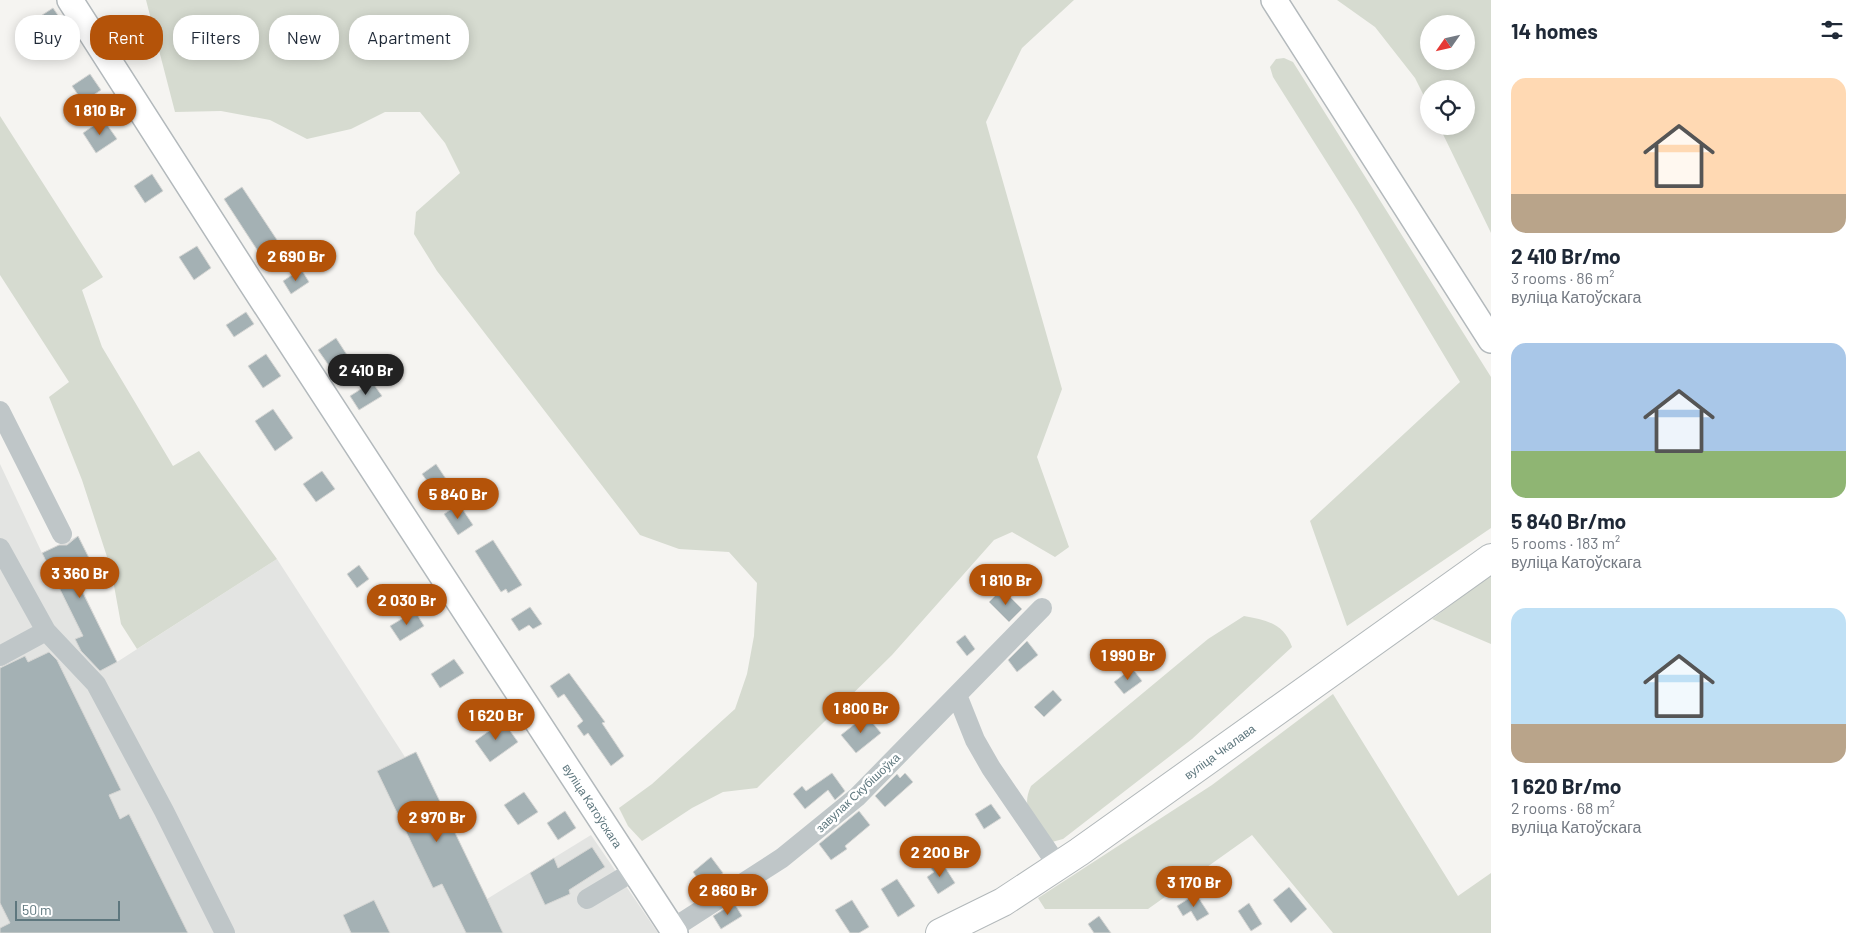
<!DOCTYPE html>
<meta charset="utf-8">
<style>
body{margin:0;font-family:Barlow,sans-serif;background:#f2f2f3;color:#1f2937;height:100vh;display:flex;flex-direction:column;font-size:19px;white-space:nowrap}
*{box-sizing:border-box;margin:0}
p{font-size:16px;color:#747a83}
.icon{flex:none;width:28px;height:28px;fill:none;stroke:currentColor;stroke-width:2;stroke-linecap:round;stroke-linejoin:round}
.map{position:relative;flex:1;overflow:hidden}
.panel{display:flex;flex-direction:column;background:#fff;width:375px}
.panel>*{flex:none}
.top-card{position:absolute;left:15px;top:15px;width:475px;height:45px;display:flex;gap:10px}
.needle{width:32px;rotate:236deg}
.buttons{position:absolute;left:1420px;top:15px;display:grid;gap:10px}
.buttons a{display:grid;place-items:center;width:55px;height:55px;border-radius:50%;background:#fff;box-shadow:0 2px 12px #0003;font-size:25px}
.scale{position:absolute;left:15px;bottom:12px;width:105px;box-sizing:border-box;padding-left:5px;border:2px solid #5e777e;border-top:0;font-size:14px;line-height:18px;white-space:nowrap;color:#5e777e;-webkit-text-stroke:4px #fff;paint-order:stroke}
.price{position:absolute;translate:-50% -42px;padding:0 11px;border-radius:18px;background:#b45309;color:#fff;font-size:16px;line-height:32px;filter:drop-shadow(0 1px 2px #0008)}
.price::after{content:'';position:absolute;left:50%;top:30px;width:15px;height:11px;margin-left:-8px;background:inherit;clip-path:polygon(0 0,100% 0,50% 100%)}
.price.selected{background:#222;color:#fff}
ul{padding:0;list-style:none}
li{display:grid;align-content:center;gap:10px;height:265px;padding:0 20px}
li span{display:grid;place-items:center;height:155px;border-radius:15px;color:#555}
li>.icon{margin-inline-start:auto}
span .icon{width:90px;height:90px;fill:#fffc;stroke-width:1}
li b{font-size:21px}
h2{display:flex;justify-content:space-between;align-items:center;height:60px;padding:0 20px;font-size:21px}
.pill{padding:0 18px;border-radius:20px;background:#fff;box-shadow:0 2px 12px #0003;font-size:18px;line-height:45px}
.pill.selected{background:#b45309;color:#fff}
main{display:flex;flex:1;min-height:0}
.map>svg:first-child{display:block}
.built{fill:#e3e4e2}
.green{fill:#d6dbd0;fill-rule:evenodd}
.building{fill:#a4b1b4;stroke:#d6d6d4}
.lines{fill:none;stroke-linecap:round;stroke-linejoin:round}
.major-casing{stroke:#b3b9bc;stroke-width:28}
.highway-casing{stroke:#b2b8ba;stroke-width:30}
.minor{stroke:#bfc6c8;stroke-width:20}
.major{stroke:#fff;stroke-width:25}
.highway{stroke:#fff;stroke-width:28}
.labels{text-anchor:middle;stroke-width:5;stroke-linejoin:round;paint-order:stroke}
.street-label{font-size:12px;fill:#5e777e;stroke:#fff}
</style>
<main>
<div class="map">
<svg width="1491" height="933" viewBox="0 0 1491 933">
<rect width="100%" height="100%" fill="#f5f4f1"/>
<path class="built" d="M0,464L42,553L78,536L97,574L79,583L117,662L277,559L405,757L416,752L487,899L591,835L658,933H0Z"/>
<path class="green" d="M146,0H1074L1022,48L986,122L1062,389L1037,457L1069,547L1055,557L1012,532L994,540L892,655L757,788L723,792L692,808L642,841L628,826L619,808L652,784L735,709L747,674L754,636L757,583L729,552L679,549L640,535L437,271L414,234L416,212L460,173L445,143L420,112H385L351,129L307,139L270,120L221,111L175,112Z
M1337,0H1491V233L1439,126H1466V89H1429V106L1415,78L1375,27ZM1429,24H1466V61H1429Z
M1284,58L1293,62L1491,377V528L1347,626L1310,521L1460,382L1357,210L1273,77L1270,67L1276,59Z
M0,116L103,277L82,290L102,347L173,466L199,451L277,559L137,649L121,624L111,569L82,480L49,397L69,382L0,275Z
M1491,575V644L1432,619Z
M1244,616C1266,620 1284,623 1292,647L1192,739L1063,839L1052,842C1037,824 1019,811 1031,786L1208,639Z
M1333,694L1458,896L1491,873V933H1333L1252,835L1148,909H1045L1038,898L1212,785Z"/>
<path class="building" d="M53,8L66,27L47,41L33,21Z
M90,74L101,90L83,102L72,86Z
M103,119L117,139L96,153L83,133Z
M152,174L163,191L145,203L134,186Z
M242,187L283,249L265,262L224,199Z
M197,246L211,268L194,280L179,257Z
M301,269L309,282L291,294L283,281Z
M246,312L254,324L234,337L226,325Z
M336,338L349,358L332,370L318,350Z
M266,354L281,376L263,388L248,366Z
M372,382L382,396L359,410L350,396Z
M273,409L293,438L275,451L255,421Z
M436,464L448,482L435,492L422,474Z
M322,471L335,489L316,502L303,484Z
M459,504L473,525L458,535L444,514Z
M78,536L97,574L78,583L117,662L100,671L81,651L75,639L83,636L42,553L59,545H67Z
M493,540L522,585L508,593L506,589L501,592L475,551Z
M359,565L369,579L357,588L347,574Z
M1002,589L1022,609L1009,622L989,602Z
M530,607L542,624L533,629L529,625L519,631L511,619Z
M415,611L424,626L400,641L390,626Z
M965,635L975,649L967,656L956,642Z
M1027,641L1038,655L1017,672L1008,660Z
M49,652L57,660L121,790L109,795L120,819L129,814L188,933H0V928L10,923L0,903V668L25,656L28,662Z
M454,659L464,673L440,688L431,674Z
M1132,668L1142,681L1124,694L1114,682Z
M569,673L605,722L602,723L624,756L611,766L588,733L584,736L577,726L583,721L564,694L558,698L550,686Z
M1053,690L1062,700L1044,717L1034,707Z
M866,715L881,733L856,753L841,735Z
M503,721L518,742L490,762L475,741Z
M416,752L487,899L503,933H466L442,884L433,888L377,771Z
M832,773L845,791L835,800L828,790L805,809L793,794L802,786L806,791Z
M905,773L913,782L885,807L875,796L897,774L900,778Z
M524,792L538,812L518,825L504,805Z
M991,804L1001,818L984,829L975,814Z
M565,811L576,828L558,840L547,823Z
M859,811L870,825L845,846L847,849L831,860L819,844Z
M592,847L605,867L569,890L570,894L545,905L530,873L554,858L558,868Z
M711,857L723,873L704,887L693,872Z
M941,861L955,883L938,894L927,877L934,872L930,867Z
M897,879L915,906L898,917L881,889Z
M1289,887L1307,909L1291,923L1273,900Z
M1196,894L1209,914L1197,921L1191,911L1183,916L1177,906Z
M374,900L390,933H351L343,915Z
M852,900L869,927L859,933H850L835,910Z
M734,903L742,916L721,929L713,916Z
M1249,903L1262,924L1251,931L1238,911Z
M1099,916L1111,933H1094L1088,924Z"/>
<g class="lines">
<g class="major-casing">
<path id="major" d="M70,0L248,278L675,933
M1274,0L1491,340"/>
</g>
<g class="highway-casing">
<path id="highway" d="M940,933L1003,902L1079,852L1491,558"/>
</g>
<path class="minor" d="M0,411L62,534
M0,548L46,631L0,656
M46,631L96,684L164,811L225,933
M957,695L975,740L991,768L1058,866
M587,899L634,871
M672,929L782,858L857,797L1042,608"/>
<use href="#major" class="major"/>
<use href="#highway" class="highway"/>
</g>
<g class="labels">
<g class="street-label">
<text transform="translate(1220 752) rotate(-36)" y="4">вуліца Чкалава</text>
<text transform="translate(858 793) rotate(-43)" y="4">завулак Скубішоўка</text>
<text transform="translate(592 806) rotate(57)" y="4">вуліца Катоўскага</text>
</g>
</g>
</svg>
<div class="buttons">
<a><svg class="needle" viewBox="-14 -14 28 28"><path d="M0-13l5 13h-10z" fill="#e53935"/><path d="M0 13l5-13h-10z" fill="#747a83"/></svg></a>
<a><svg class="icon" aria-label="locate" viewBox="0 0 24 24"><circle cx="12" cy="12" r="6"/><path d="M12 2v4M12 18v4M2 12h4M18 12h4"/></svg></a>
</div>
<div class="scale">50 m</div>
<b class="price" style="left:100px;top:136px">1 810 Br</b>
<b class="price" style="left:296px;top:282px">2 690 Br</b>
<b class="price selected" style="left:366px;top:396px">2 410 Br</b>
<b class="price" style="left:458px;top:520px">5 840 Br</b>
<b class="price" style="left:80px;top:599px">3 360 Br</b>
<b class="price" style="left:1006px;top:606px">1 810 Br</b>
<b class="price" style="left:407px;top:626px">2 030 Br</b>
<b class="price" style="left:1128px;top:681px">1 990 Br</b>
<b class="price" style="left:861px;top:734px">1 800 Br</b>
<b class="price" style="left:496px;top:741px">1 620 Br</b>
<b class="price" style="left:437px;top:843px">2 970 Br</b>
<b class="price" style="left:940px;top:878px">2 200 Br</b>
<b class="price" style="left:1194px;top:908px">3 170 Br</b>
<b class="price" style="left:728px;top:916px">2 860 Br</b>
<div class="top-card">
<a class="pill">Buy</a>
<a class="pill selected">Rent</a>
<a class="pill">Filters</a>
<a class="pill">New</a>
<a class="pill">Apartment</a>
</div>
</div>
<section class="panel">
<h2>14 homes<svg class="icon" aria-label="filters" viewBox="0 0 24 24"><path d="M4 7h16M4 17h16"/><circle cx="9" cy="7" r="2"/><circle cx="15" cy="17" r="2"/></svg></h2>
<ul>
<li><span style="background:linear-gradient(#ffd9b3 75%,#b9a48a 0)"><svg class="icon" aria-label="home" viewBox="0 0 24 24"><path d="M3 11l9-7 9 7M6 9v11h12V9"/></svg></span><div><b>2 410 Br/mo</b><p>3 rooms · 86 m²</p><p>вуліца Катоўскага</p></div></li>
<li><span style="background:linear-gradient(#a9c7e8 70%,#8fb573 0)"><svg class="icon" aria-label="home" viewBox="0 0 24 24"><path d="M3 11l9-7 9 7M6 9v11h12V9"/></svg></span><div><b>5 840 Br/mo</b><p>5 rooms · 183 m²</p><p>вуліца Катоўскага</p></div></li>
<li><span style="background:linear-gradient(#bfe0f5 75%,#b9a48a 0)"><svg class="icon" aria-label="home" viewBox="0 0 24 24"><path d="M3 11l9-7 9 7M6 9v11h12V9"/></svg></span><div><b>1 620 Br/mo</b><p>2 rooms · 68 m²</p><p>вуліца Катоўскага</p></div></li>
</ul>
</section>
</main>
